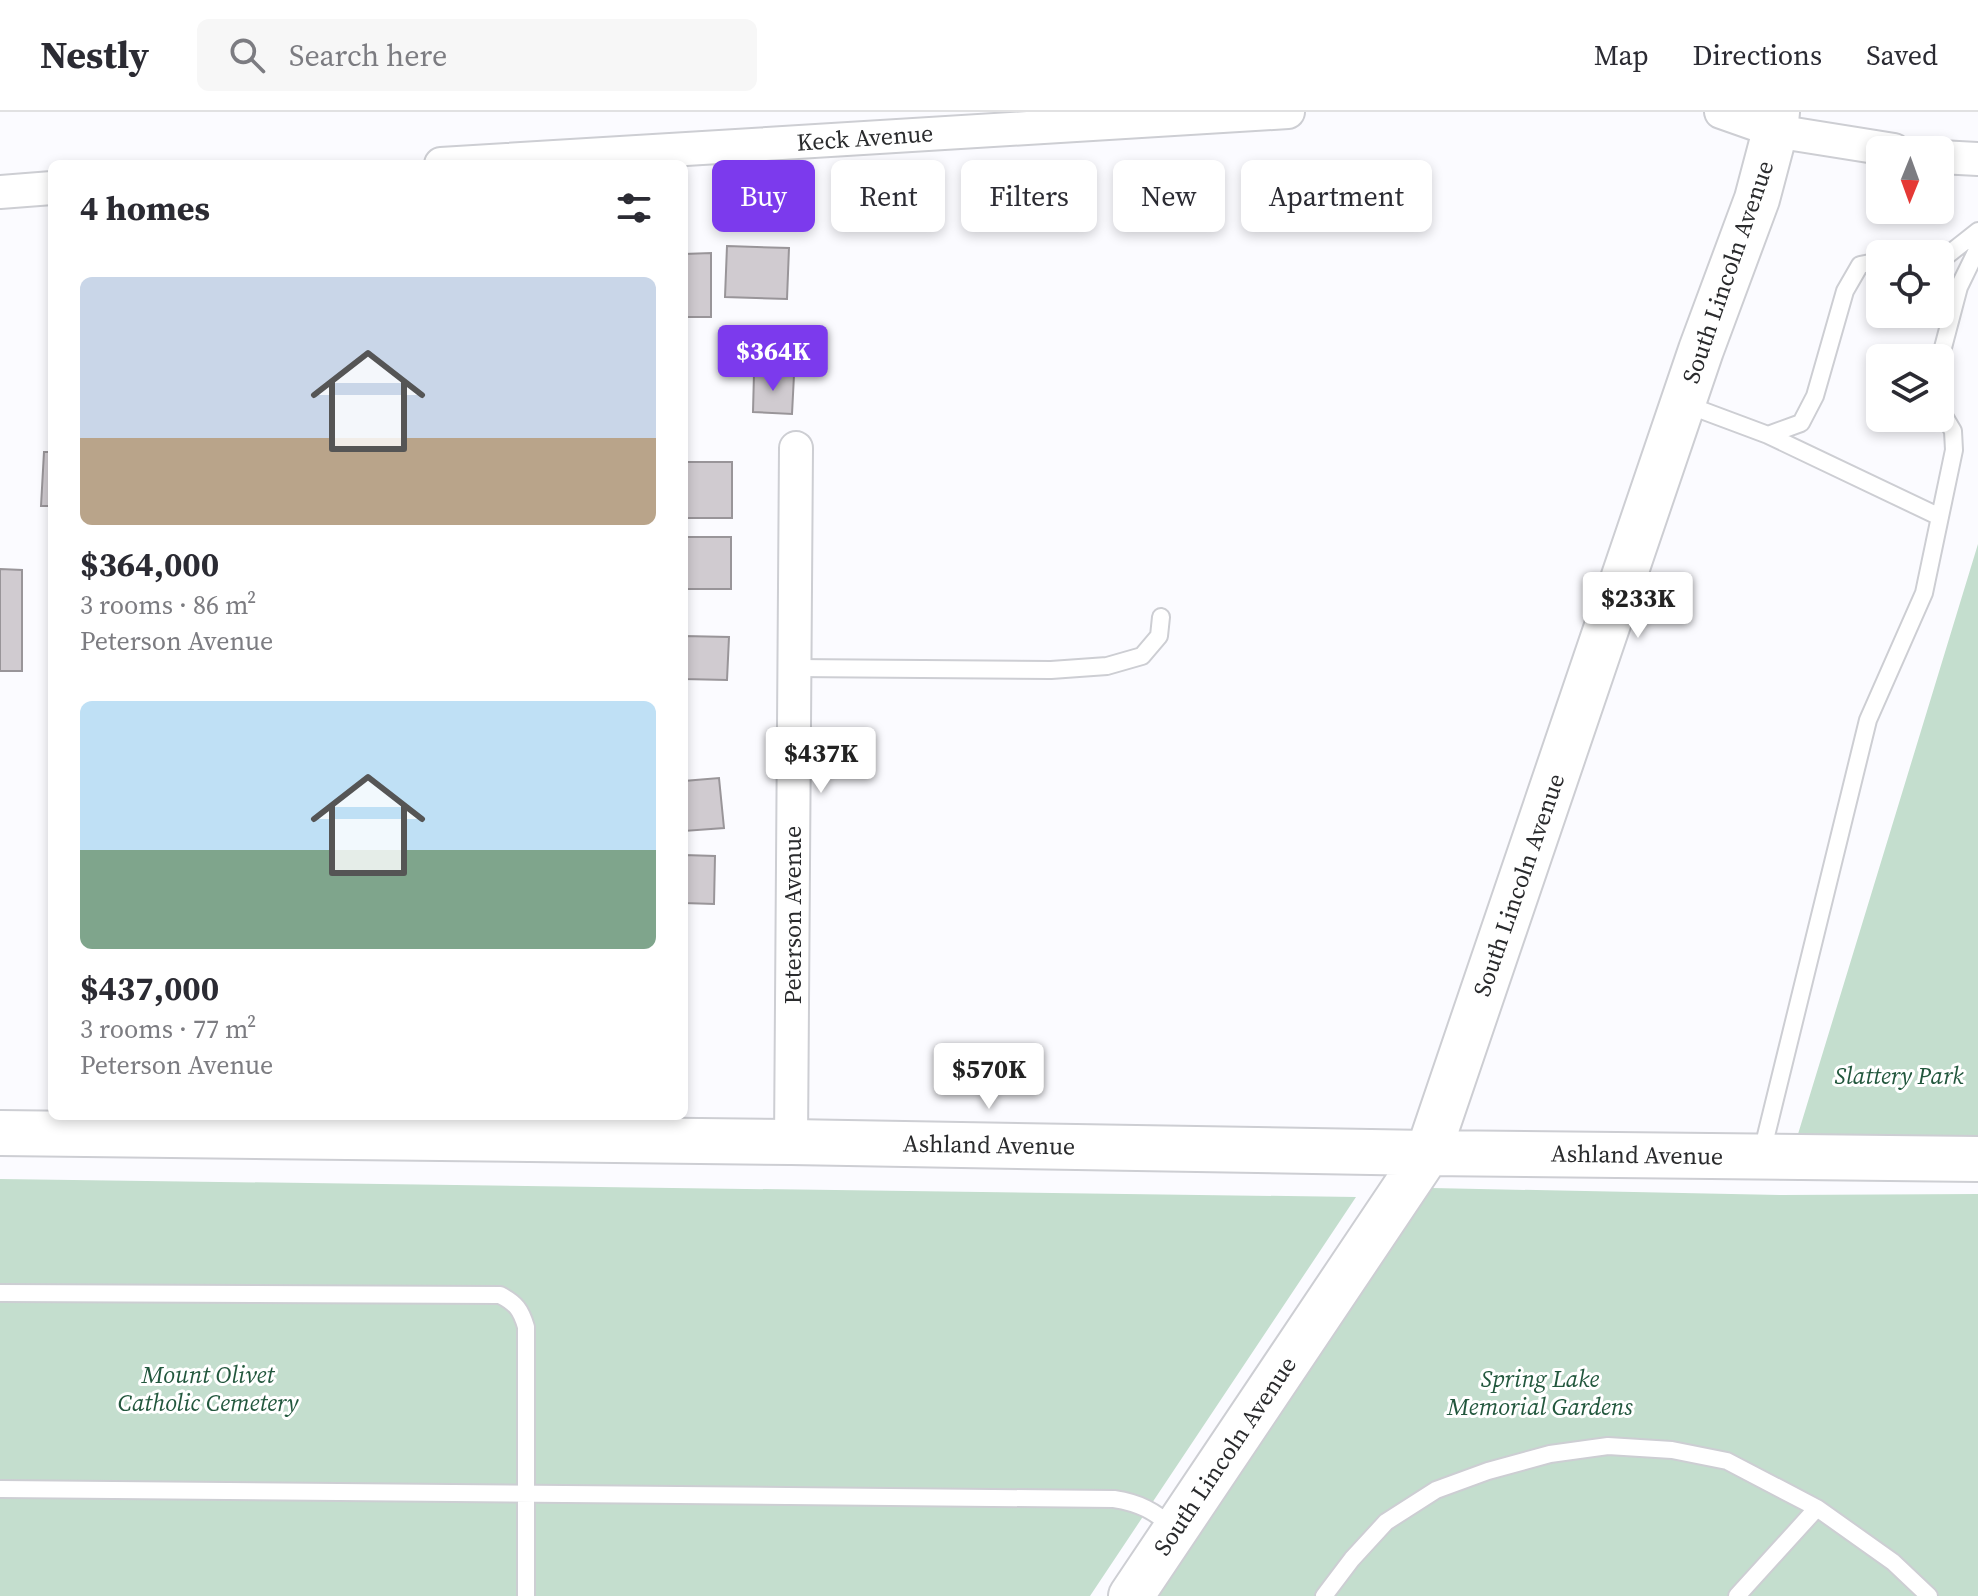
<!DOCTYPE html>
<meta charset="utf-8">
<style>
body{margin:0;font-family:"Source Serif 4",serif;background:#f7f7f7;color:#2b2b33;height:100vh;display:flex;flex-direction:column;font-size:30px;white-space:nowrap}
*{box-sizing:border-box;margin:0}
p{font-size:26px;color:#7c7c81}
.icon{flex:none;width:44px;height:44px;fill:none;stroke:currentColor;stroke-width:2;stroke-linecap:round;stroke-linejoin:round}
.map{position:relative;flex:1;overflow:hidden}
.panel{position:absolute;left:48px;top:48px;width:640px;height:960px;display:flex;flex-direction:column;background:#fff;border-radius:12px;box-shadow:0 4px 12px #0003}
.panel>*{flex:none}
.top-card{position:absolute;left:712px;top:48px;width:760px;height:72px;display:flex;gap:16px}
.needle{width:52px;rotate:181deg}
.fabs{position:absolute;left:1866px;top:24px;display:grid;gap:16px}
.fabs a{display:grid;place-items:center;width:88px;height:88px;border-radius:12px;background:#fff;box-shadow:0 4px 12px #0003;font-size:40px}
.price{position:absolute;translate:-50% -68px;padding:0 18px;border-radius:8px;background:#fff;color:#222;font-size:26px;line-height:52px;filter:drop-shadow(0 2px 4px #0008)}
.price::after{content:'';position:absolute;left:50%;top:48px;width:24px;height:18px;margin-left:-12px;background:inherit;clip-path:polygon(0 0,100% 0,50% 100%)}
.price.on{background:#7c3aed;color:#fff}
ul{padding:0;list-style:none}
li{display:grid;align-content:center;gap:16px;height:424px;padding:0 32px}
li span{display:grid;place-items:center;height:248px;border-radius:12px;color:#555}
li>.icon{margin-inline-start:auto}
span .icon{width:144px;height:144px;fill:#fffc;stroke-width:1}
li b{font-size:34px}
h2{display:flex;justify-content:space-between;align-items:center;height:96px;padding:0 32px;font-size:34px}
.pill{padding:0 28px;border-radius:12px;background:#fff;box-shadow:0 4px 12px #0003;font-size:28px;line-height:72px}
.pill.on{background:#7c3aed;color:#fff}
header{display:flex;align-items:center;gap:48px;box-sizing:border-box;height:112px;padding:0 40px;background:#fff;border-bottom:2px solid #e1e1e2}
header strong{font-size:38px}
nav{display:flex;gap:44px;margin-inline-start:auto;font-size:28px}
.search{width:560px;height:72px;background:#f7f7f7;display:flex;align-items:center;gap:20px;box-sizing:border-box;padding:0 28px;border-radius:12px;color:#7c7c81;font-size:30px}
.map>svg:first-child{display:block}
.green{fill:#c4dece}
.building{fill:#d0cbd0;stroke:#999599;stroke-width:2}
.lines{fill:none;stroke-linecap:round;stroke-linejoin:round}
.lane-casing{stroke:#cdced3;stroke-width:20}
.street-casing{stroke:#cdced3;stroke-width:36}
.secondary-casing{stroke:#cdced3;stroke-width:48}
.lane{stroke:#fff;stroke-width:16}
.street{stroke:#fff;stroke-width:32}
.secondary{stroke:#fff;stroke-width:44}
.labels{text-anchor:middle;stroke-width:6;stroke-linejoin:round;paint-order:stroke}
.street-label{font-size:24px;fill:#2a2b2d;stroke:#fff}
.park-label{font-size:24px;font-style:italic;fill:#22573d;stroke:#fff}
</style>
<header>
<strong>Nestly</strong>
<div class="search"><svg class="icon" aria-label="search" viewBox="0 0 24 24"><circle cx="10" cy="10" r="6"/><path d="M15 15l6 6"/></svg>Search here</div>
<nav><a>Map</a><a>Directions</a><a>Saved</a></nav>
</header>
<div class="map">
<svg width="1978" height="1484" viewBox="0 0 1978 1484">
<rect width="100%" height="100%" fill="#fbfbff"/>
<path class="green" d="M1978,432V1044L1791,1045Z
M0,1067L1356,1085L1090,1484H0Z
M1432,1076L1781,1083L1978,1082V1484H1158Z"/>
<path class="building" d="M727,134L789,136L787,187L725,185Z
M711,141V205H684V142Z
M754,261L794,263L792,302L753,300Z
M44,340H52V394H41Z
M684,350H732V406H684Z
M684,425H731V477H684Z
M0,457L22,458V559H0Z
M684,524L729,525L727,568L684,567Z
M719,666L724,716L684,719V669Z
M684,743L715,744L714,792L684,791Z"/>
<g class="lines">
<g class="lane-casing">
<path id="lane" d="M1940,149L1978,119
M1940,247L1959,175L1978,136
M1685,292L1768,323L1801,311L1815,284L1845,179L1860,153L1880,149
M1768,323L1940,405
M794,556L1051,558L1107,554L1142,544L1159,524L1161,505
M1761,1044L1868,608L1924,481L1954,338L1953,319L1940,297
M0,1181L500,1183C516,1191 521,1198 526,1215V1484
M0,1377L1114,1387C1140,1391 1154,1399 1174,1416
M1324,1484L1352,1447L1386,1410L1436,1378L1488,1359L1550,1342L1608,1334L1672,1338L1727,1349L1817,1396L1893,1450L1929,1484
M1737,1484L1817,1396"/>
</g>
<g class="street-casing">
<path id="street" d="M1721,0L1775,19L1894,38
M1940,45L1978,47
M441,52L1288,0
M0,80L52,76
M791,1030L796,336"/>
</g>
<g class="secondary-casing">
<path id="secondary" d="M0,1021L791,1030L1428,1041L1978,1047
M1131,1484L1428,1041L1701,238L1757,87L1775,19L1777,0"/>
</g>
<use href="#lane" class="lane"/>
<use href="#street" class="street"/>
<use href="#secondary" class="secondary"/>
</g>
<g class="labels">
<g class="street-label">
<text transform="translate(865 26) rotate(-4)" y="8">Keck Avenue</text>
<text transform="translate(1728 160) rotate(-71)" y="8">South Lincoln Avenue</text>
<text transform="translate(1519 773) rotate(-71)" y="8">South Lincoln Avenue</text>
<text transform="translate(793 803) rotate(-90)" y="8">Peterson Avenue</text>
<text transform="translate(989 1033) rotate(1)" y="8">Ashland Avenue</text>
<text transform="translate(1637 1043) rotate(1)" y="8">Ashland Avenue</text>
<text transform="translate(1225 1344) rotate(-56)" y="8">South Lincoln Avenue</text>
</g>
<g class="park-label">
<text x="1899" y="972">Slattery Park</text>
<text x="208" y="1271">Mount Olivet<tspan x="208" dy="28">Catholic Cemetery</tspan></text>
<text x="1540" y="1275">Spring Lake<tspan x="1540" dy="28">Memorial Gardens</tspan></text>
</g>
</g>
</svg>
<div class="fabs">
<a><svg class="needle" viewBox="-14 -14 28 28"><path d="M0-13l5 13h-10z" fill="#e53935"/><path d="M0 13l5-13h-10z" fill="#7c7c81"/></svg></a>
<a><svg class="icon" aria-label="locate" viewBox="0 0 24 24"><circle cx="12" cy="12" r="6"/><path d="M12 2v4M12 18v4M2 12h4M18 12h4"/></svg></a>
<a><svg class="icon" aria-label="layers" viewBox="0 0 24 24"><path d="M12 4l9 5-9 5-9-5zM3 14l9 5 9-5"/></svg></a>
</div>
<b class="price on" style="left:773px;top:281px">$364K</b>
<b class="price" style="left:1638px;top:528px">$233K</b>
<b class="price" style="left:821px;top:683px">$437K</b>
<b class="price" style="left:989px;top:999px">$570K</b>
<div class="top-card">
<a class="pill on">Buy</a>
<a class="pill">Rent</a>
<a class="pill">Filters</a>
<a class="pill">New</a>
<a class="pill">Apartment</a>
</div>
<section class="panel">
<h2>4 homes<svg class="icon" aria-label="filters" viewBox="0 0 24 24"><path d="M4 7h16M4 17h16"/><circle cx="9" cy="7" r="2"/><circle cx="15" cy="17" r="2"/></svg></h2>
<ul>
<li><span style="background:linear-gradient(#c9d6e8 65%,#b9a48a 0)"><svg class="icon" aria-label="home" viewBox="0 0 24 24"><path d="M3 11l9-7 9 7M6 9v11h12V9"/></svg></span><div><b>$364,000</b><p>3 rooms · 86 m²</p><p>Peterson Avenue</p></div></li>
<li><span style="background:linear-gradient(#bfe0f5 60%,#7fa58c 0)"><svg class="icon" aria-label="home" viewBox="0 0 24 24"><path d="M3 11l9-7 9 7M6 9v11h12V9"/></svg></span><div><b>$437,000</b><p>3 rooms · 77 m²</p><p>Peterson Avenue</p></div></li>
</ul>
</section>
</div>
